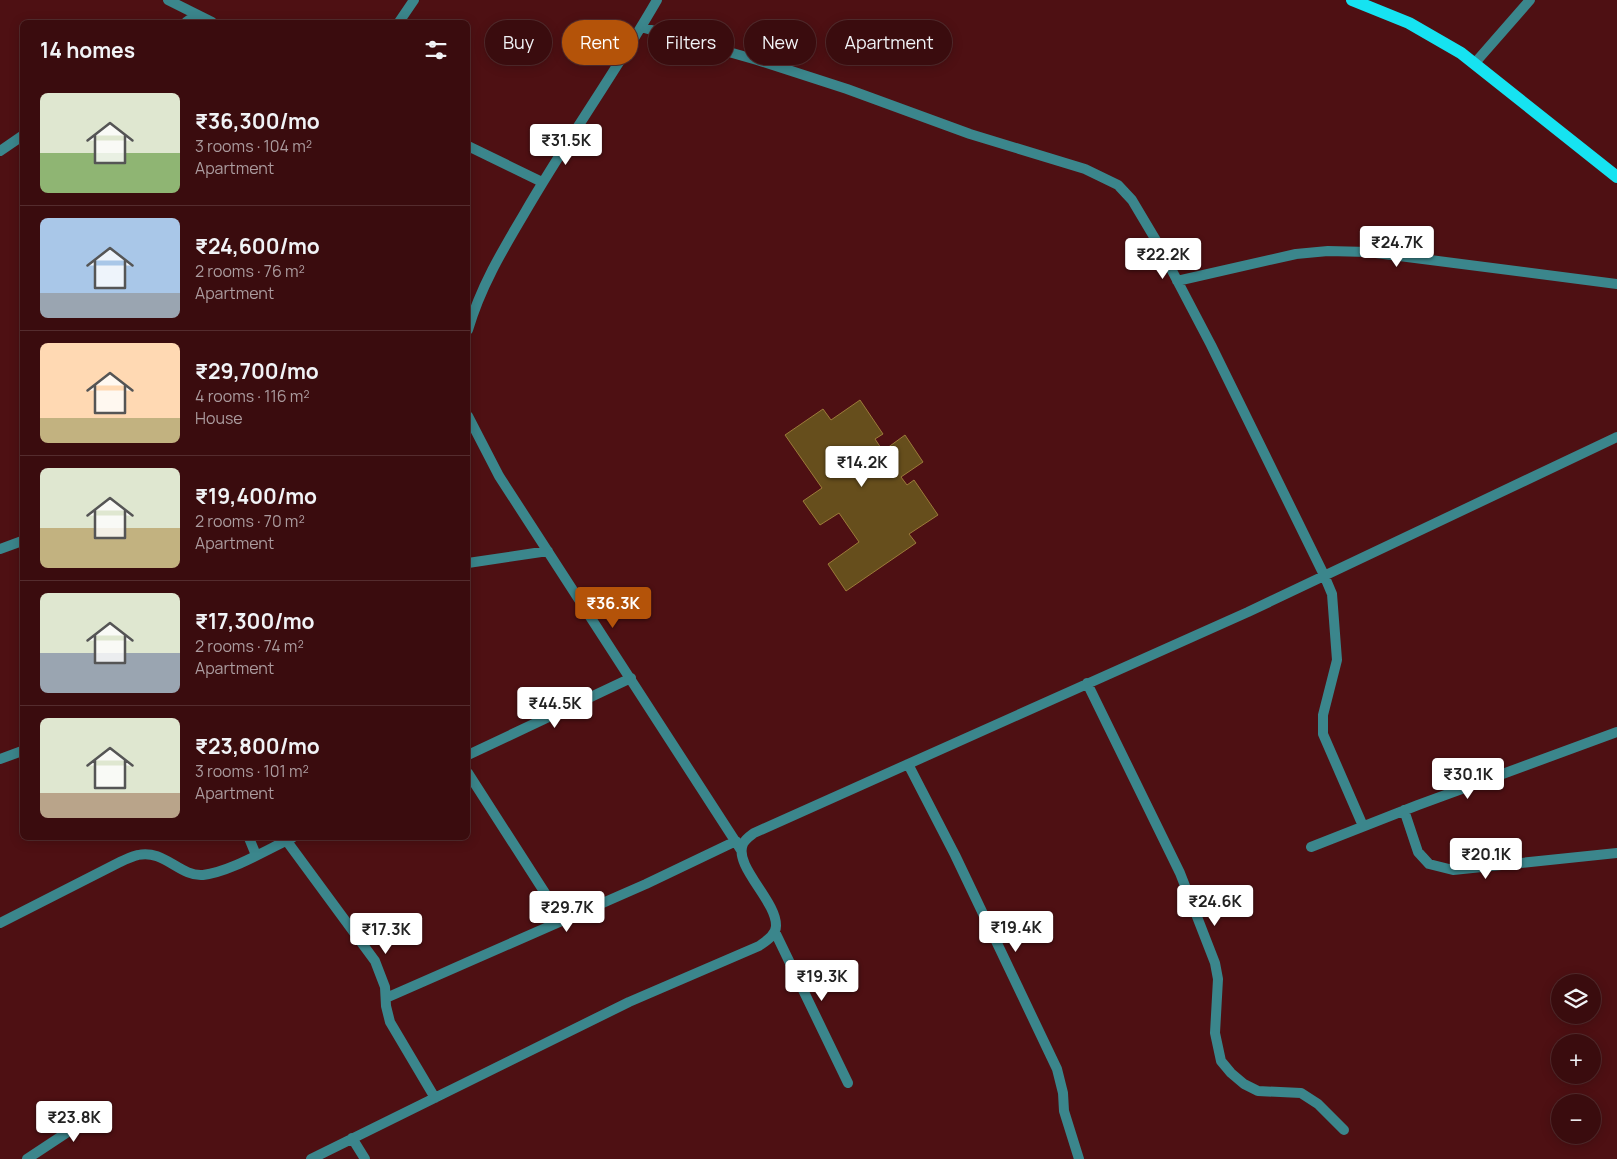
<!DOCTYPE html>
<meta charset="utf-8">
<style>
body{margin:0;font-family:Manrope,sans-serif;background:#451a1c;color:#f1f3f6;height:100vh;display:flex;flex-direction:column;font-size:19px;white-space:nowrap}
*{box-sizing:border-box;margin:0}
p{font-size:16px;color:#ab9b9e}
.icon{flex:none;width:28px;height:28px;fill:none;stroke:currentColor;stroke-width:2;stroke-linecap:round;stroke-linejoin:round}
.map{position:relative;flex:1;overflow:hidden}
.drawer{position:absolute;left:20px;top:20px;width:450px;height:820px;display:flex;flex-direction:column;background:#3a0c0e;border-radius:8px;box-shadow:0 2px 12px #0003,0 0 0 1px #542c2e}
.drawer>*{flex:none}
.guide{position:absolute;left:485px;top:20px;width:475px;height:45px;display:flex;gap:10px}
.buttons{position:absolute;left:1551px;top:974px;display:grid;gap:10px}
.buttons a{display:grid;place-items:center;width:50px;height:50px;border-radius:50%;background:#3a0c0e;box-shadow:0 2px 12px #0003,0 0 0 1px #542c2e;font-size:25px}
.price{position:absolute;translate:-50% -42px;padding:0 11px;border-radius:5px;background:#fff;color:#222;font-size:16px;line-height:32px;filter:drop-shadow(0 1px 2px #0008)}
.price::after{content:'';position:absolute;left:50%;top:30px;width:15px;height:11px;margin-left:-8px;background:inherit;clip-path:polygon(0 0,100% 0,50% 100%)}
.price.active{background:#b45309;color:#fff}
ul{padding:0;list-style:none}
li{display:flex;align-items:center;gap:15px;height:125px;padding:0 20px}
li+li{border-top:1px solid #542c2e}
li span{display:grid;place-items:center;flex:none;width:140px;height:100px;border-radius:8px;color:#555}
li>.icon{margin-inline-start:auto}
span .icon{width:60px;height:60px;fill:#fffc;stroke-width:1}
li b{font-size:21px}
h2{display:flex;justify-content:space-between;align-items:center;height:60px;padding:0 20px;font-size:21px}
.tag{padding:0 18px;border-radius:22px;background:#3a0c0e;box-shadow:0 2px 12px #0003,0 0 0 1px #542c2e;font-size:18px;line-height:45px}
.tag.active{background:#b45309;color:#fff}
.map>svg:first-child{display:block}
.building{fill:#664e1c;stroke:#9c7b3a}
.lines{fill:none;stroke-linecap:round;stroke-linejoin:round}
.street{stroke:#3b868c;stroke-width:10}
.primary{stroke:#16e3f1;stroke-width:12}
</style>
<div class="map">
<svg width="1617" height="1159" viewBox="0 0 1617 1159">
<rect width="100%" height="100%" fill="#4e1013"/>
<path class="building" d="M860,400L883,434L875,439L883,451L905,435L923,462L901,477L907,485L914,480L938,515L909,534L916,543L846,591L828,564L859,542L839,513L820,525L803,501L822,488L785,435L823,409L831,420Z"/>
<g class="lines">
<path class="street" d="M168,0L212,22
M186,22L196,15
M399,22L414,0
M641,27L757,60L847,89L970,134L1085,169L1118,185L1132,200L1157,242L1211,345L1324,575L1332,594L1337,660L1323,715V734L1363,826
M1474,64L1530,0
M468,146L542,182
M0,151L22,136
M1177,281L1296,254L1328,251L1368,252L1617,284
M468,330C480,288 502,251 524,214C566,141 615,73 657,0
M468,416L499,476L741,850
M0,549L22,541
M468,563L548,551
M1087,683L1180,873L1215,963L1218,979L1215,1033L1221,1061L1231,1073L1244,1084L1258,1091L1301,1093L1318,1104L1344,1130
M468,755L631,678
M0,759L22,751
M908,764L955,855L1057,1069L1063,1093L1064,1111L1079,1159
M468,773L563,921
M1404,810L1418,852L1429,864L1453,870L1617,853
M249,838L256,855
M286,840L375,961L385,987L386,1006L390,1022L435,1098
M1311,847L1418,805L1617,732
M0,923L120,862C125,860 132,856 138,855C164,849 180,877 203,875C230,872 266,850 292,838
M775,932L848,1083
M386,998L646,884L736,841
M352,1138L365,1159
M27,1159L107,1106
M311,1159L629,1002L759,946C766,941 776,935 776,926C777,901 733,866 743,844C745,839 750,836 754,833L1248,612L1617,437"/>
<path class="primary" d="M1352,0L1409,23L1461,53L1617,177"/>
</g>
</svg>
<div class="buttons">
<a><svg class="icon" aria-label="layers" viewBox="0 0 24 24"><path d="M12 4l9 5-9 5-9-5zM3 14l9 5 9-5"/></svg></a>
<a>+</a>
<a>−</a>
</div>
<b class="price" style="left:566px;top:166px">₹31.5K</b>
<b class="price" style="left:1397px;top:268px">₹24.7K</b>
<b class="price" style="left:1163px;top:280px">₹22.2K</b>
<b class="price" style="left:862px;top:488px">₹14.2K</b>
<b class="price active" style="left:613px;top:629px">₹36.3K</b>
<b class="price" style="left:555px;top:729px">₹44.5K</b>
<b class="price" style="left:1468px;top:800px">₹30.1K</b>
<b class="price" style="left:1486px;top:880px">₹20.1K</b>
<b class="price" style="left:1215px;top:927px">₹24.6K</b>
<b class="price" style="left:567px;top:933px">₹29.7K</b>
<b class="price" style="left:1016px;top:953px">₹19.4K</b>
<b class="price" style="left:386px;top:955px">₹17.3K</b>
<b class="price" style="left:822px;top:1002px">₹19.3K</b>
<b class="price" style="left:74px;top:1143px">₹23.8K</b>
<div class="guide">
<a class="tag">Buy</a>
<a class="tag active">Rent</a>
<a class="tag">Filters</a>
<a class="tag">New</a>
<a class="tag">Apartment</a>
</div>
<section class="drawer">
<h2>14 homes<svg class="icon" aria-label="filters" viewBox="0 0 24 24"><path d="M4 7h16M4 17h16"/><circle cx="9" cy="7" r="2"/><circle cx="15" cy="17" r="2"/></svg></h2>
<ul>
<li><span style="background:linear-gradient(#dfe7d0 60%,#8fb573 0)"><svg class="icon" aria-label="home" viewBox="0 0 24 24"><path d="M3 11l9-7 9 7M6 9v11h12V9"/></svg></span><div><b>₹36,300/mo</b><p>3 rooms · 104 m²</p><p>Apartment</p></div></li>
<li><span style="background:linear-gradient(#a9c7e8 75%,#9aa5b1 0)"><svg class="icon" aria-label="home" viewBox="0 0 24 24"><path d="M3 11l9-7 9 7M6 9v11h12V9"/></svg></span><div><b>₹24,600/mo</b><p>2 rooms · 76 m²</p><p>Apartment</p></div></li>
<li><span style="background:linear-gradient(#ffd9b3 75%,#c2b280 0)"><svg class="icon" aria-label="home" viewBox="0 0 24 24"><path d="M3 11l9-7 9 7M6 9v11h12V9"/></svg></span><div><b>₹29,700/mo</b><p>4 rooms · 116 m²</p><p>House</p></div></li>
<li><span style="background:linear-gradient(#dfe7d0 60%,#c2b280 0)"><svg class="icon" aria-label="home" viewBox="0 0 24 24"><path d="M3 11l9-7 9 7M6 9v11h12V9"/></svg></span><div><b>₹19,400/mo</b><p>2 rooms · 70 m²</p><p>Apartment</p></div></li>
<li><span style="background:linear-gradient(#dfe7d0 60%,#9aa5b1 0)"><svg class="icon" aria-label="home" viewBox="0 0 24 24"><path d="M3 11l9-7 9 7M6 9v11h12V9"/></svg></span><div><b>₹17,300/mo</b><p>2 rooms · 74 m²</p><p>Apartment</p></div></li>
<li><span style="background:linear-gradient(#dfe7d0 75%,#b9a48a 0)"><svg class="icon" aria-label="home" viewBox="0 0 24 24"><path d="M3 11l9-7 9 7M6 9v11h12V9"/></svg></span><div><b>₹23,800/mo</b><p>3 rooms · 101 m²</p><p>Apartment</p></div></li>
</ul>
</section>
</div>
